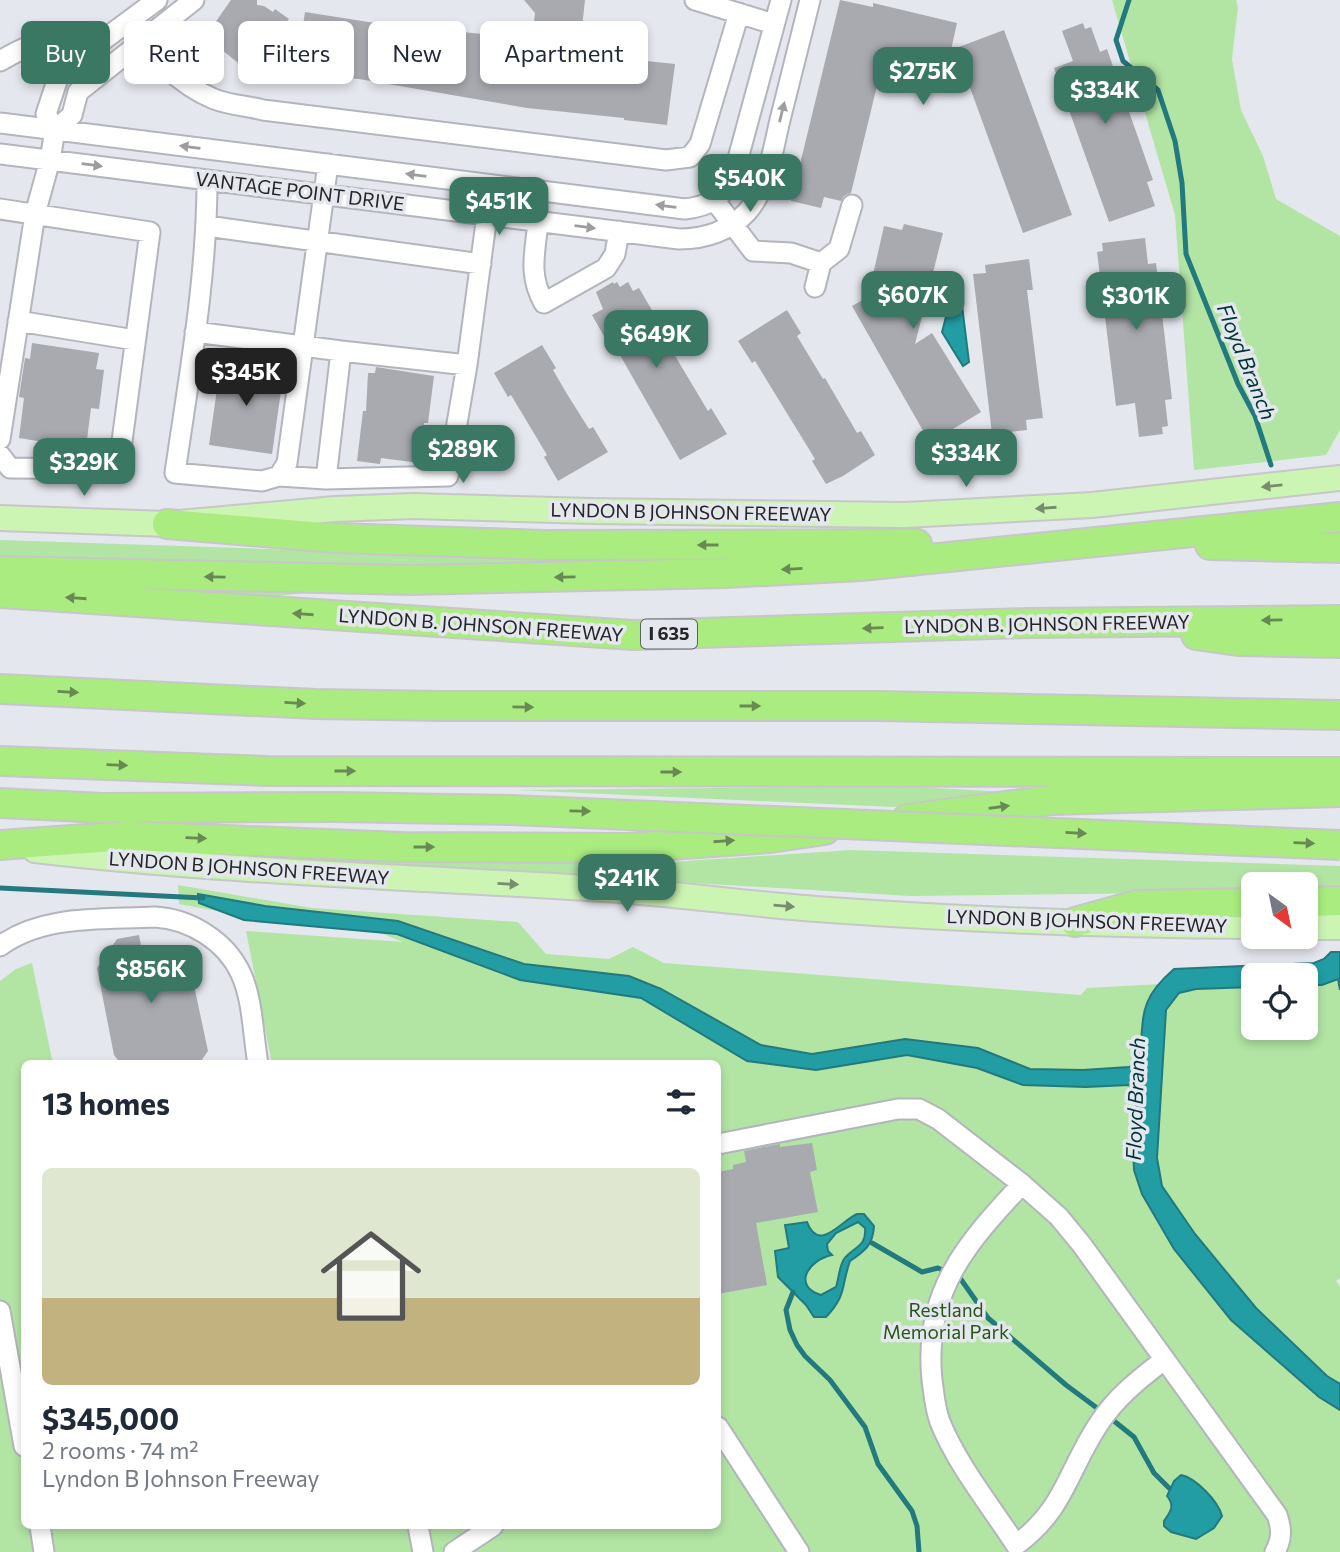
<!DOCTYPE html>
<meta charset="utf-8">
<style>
body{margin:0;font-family:Commissioner,sans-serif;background:#f6f6f7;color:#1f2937;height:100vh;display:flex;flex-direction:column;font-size:26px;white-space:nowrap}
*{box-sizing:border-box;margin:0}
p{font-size:23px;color:#747a83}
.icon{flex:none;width:38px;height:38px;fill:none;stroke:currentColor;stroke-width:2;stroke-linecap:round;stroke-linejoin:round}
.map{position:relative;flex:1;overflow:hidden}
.details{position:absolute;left:21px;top:1060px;width:700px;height:469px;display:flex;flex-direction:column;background:#fff;border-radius:10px;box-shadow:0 4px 10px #0003}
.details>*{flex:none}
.hud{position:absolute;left:21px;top:21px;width:700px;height:63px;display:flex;gap:14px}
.needle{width:46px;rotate:147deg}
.fabs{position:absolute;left:1241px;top:872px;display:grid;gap:14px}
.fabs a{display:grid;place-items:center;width:77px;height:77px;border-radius:10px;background:#fff;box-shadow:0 4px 10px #0003;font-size:35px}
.price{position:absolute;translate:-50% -60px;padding:0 16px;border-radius:14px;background:#3a7863;color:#fff;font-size:23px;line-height:46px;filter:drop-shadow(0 2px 4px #0008)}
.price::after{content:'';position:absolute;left:50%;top:42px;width:21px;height:16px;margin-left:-10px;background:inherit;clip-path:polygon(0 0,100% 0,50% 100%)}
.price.on{background:#222;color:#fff}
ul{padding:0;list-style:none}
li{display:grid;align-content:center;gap:14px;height:371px;padding:0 21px}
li+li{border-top:2px solid #e0e1e3}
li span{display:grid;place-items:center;height:217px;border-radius:10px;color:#555}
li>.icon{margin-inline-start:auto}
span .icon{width:126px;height:126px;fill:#fffc;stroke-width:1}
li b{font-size:30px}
h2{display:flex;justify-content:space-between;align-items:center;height:84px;padding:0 21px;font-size:30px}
.tag{padding:0 24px;border-radius:10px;background:#fff;box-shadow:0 4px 10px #0003;font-size:24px;line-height:63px}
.tag.on{background:#3a7863;color:#fff}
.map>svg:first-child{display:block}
.green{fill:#b2e4a4}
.water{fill:#219da3;stroke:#22797e;stroke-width:2;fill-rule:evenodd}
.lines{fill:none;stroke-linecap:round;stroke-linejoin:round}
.stream{stroke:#22797e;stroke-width:5}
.building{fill:#a8aab0}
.minor-casing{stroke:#b3b5bc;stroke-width:23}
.major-casing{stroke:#c7c7c7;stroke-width:28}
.highway-casing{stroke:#c7c7c7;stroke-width:32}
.minor{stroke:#fff;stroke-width:19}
.major{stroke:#ccf4b3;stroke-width:24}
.highway{stroke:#aaec80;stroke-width:28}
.highway-bridge-casing{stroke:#c7c7c7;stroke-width:32;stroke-linecap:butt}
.highway-bridge{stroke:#aaec80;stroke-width:28}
.oneway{fill:#9d9d9f}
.oneway2{fill:#798d6e}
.oneway3{fill:#688954}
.labels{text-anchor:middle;stroke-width:7;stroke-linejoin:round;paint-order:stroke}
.shield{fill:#e5e7ee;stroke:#5f6064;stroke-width:2}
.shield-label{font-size:18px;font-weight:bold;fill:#262629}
.street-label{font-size:19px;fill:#262629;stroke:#e5e7ee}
.park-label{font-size:19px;fill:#275517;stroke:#e5e7ee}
.water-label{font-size:21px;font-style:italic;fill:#003537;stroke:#e5e7ee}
</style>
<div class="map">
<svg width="1340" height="1552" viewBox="0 0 1340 1552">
<rect width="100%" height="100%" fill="#e5e7ee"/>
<path class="green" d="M1112,0H1236L1238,7L1232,59L1241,110L1263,156L1276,199L1340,236V430L1326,455L1194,470L1175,215Z
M0,540L626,561L216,602L0,604Z
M895,786L1009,792L894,807L517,790Z
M851,850L1340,866V890L1306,891V884H1253V892L910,896L294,859L672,862Z
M178,885L312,908L518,922L546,954L609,959L633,947L664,963L1081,995L1087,988L1253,979V1027H1306V977L1340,975V1278L1336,1281L1340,1287V1552H0V981L16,969L32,963L53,1064H24V1526H718V1064H272L246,931L403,942L350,921L289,924L179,904Z"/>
<path class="water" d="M960,289L969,362L963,366L942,332L947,313L939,304L943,292Z
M198,894L265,906L398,921L524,964L629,976L661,989L761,1045L812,1054L905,1039L978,1048L1030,1069L1083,1070L1129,1067L1139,1063C1145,1017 1136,1002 1174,969L1314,963L1324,959L1331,952H1340V990L1338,979L1322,985H1306V975H1253V987L1196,989L1179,993L1166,1010L1157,1158L1162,1186L1195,1234L1256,1308L1327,1376L1340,1384V1410L1319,1397L1231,1320L1174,1249L1142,1194L1134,1170L1133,1150L1137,1096L1129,1085L1086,1087L1023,1085L977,1068L907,1055L816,1070L747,1061L641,998L520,980L397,934L244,920L199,903Z
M857,1214H864L874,1226C873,1245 865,1251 850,1261C841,1286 847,1295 826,1317H814L806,1305L778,1277L775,1251L789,1248L785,1225L807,1222C819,1254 842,1220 857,1214ZM858,1222L865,1228C867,1247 853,1247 844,1259C839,1267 839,1278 836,1287L821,1295C792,1286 808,1260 832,1255L828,1251L827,1244L836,1233Z
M1181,1475C1196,1478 1218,1501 1222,1516L1214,1528L1196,1539L1171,1532L1164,1526V1521C1171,1511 1175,1506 1167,1496L1174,1481Z"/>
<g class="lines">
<path class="stream" d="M1129,0L1116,40L1123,61L1158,90L1175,141L1182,183L1186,254L1238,384L1255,416L1271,465
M0,888L203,898
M872,1243L922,1272L938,1268L947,1272
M956,1276L960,1278L988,1318L1066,1385L1101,1411
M793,1292L786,1310L790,1330L797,1345L805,1356L830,1380L865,1427L878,1464L912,1511L917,1526L919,1552
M1109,1417L1134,1437L1154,1473L1169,1488"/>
</g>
<path class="building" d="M231,0H257V5L264,6L273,12L275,9L289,19L280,33L277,32L259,57L262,59L252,74L217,46L215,50L200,40L210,26L212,27Z
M524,0H585L579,54L675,64L667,125L624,120V118L527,108L359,79L296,74L305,12L381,24L532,39L535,13Z
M840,0L873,7V3L957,23L951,50L1004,30L1072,215L1023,233L961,63L923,54L920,66L884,57L851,193L844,196L841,201L824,197L821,208L791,201Z
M1083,23L1085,29L1091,27L1100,52L1107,49L1153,180L1147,182L1155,206L1109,222L1054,68L1073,61L1062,31Z
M904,224L943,233L915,344L932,333L981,412L930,443L852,306L868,297L884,226L902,230Z
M1145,238L1148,264L1156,263L1172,399L1165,400L1168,426L1162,427L1163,434L1139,437L1135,403L1116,406L1097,252L1103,251L1102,243Z
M1029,259L1033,290H1027L1043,418L1026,420L1027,430L992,434L973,274L986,273L985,265Z
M613,282L614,284L617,282L620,287L628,282L633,291L639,288L656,317L653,319L708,411L711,408L727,434L680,460L613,343L609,345L592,315L603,309L596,292Z
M787,310L801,333L797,336L823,379L825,378L857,433L861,431L875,455L843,476L826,484L812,461L815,459L755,361L752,363L738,341Z
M32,343L99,353L96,369L104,370L99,409L91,408L86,447L61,444L59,452L43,449L44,442L19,438L24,398L19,397L25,358L30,359Z
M542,345L556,368L553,370L567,394L589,429L593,427L608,452L558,481L544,457L547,455L511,395L508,397L494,373Z
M221,361L284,370L272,454L209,445Z
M376,367L434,376L428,423H424L419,463L381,458L380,464L357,461L363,411H366L368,373H375Z
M139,935L142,951L163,947L178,951L189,962L208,1051L199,1064H121L114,1055L97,968L117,939Z
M812,1143L817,1170L810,1172L818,1212L756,1223L767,1285L718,1294V1172L733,1169V1165L746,1162L744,1151L780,1144V1147Z"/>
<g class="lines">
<g class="minor-casing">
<path id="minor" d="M695,0L774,24
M127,23C151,54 178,84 214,99C229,105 248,106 263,110L666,160L690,157L700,144L739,13
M0,61C29,44 67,25 91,62
M0,123L685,209C709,206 722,199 733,177L781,0
M55,130L72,115L78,92L194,0
M0,154L679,239C704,239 728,232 747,212C769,187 773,147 781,116C791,77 800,39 810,0
M207,180C207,278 189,376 175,473L262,481L279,476L287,463L328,164
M715,201L753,251L791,253L821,263L839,249L852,205
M0,209L150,232L120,456L106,469L10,468L0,455
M538,222C535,253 528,275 544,303L606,268L615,254L619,231
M207,226L481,264
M815,287L821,263
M18,321L135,340
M195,332L341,351L326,479L448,476L467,365L487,215
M341,351L467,365
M0,439L35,214L50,160L55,130L46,114L60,72L157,0
M279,476L326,479
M0,946C44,914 104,920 155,917C190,919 226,941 241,974C253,1000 253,1036 258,1064
M718,1144L898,1109H919L938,1119L1022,1184L1059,1217L1082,1245L1277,1515C1282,1529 1282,1539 1275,1552
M1022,1184C966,1244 923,1292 932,1380C934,1394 935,1409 940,1422C958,1466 990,1505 1016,1545C1065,1509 1067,1472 1098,1425C1115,1398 1139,1379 1164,1360
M0,1311L24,1446
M718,1427L799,1552
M40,1526L44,1552
M418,1526L423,1552
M454,1552L493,1526"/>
</g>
<g class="major-casing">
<path id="major" d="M0,518L167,524L335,509L412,506L592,511L905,515L1092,505L1340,478
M35,850C224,872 414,877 604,889C680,894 755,905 830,910C971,920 1112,925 1253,926
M1306,927H1340"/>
</g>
<g class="highway-casing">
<path id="highway" d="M167,524L335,538L544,545L917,544
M1210,545L1340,548
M0,571L409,580L726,573L861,566L1340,517
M0,593L633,635L1029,623L1340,620
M1196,635L1238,641L1340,643
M0,689L316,704L441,706H878L1340,715
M0,761L267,771L1340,772
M0,803L103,808L336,807L512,810
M907,819L1052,800L1340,792
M0,845L128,836L401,847L627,848L770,838L825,830
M1306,902L1340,901
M1075,922L1137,905L1253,903"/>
</g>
<use href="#minor" class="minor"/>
<use href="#major" class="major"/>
<use href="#highway" class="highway"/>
<g class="highway-bridge-casing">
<path id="highway-bridge" d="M512,810L1340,845"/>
</g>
<use href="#highway-bridge" class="highway-bridge"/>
</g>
<defs><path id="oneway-solid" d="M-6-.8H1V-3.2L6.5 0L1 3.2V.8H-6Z" transform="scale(1.75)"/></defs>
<g class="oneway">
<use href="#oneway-solid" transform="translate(782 112) rotate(-76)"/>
<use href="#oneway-solid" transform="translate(190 147) rotate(-173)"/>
<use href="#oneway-solid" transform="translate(92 165) rotate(7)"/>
<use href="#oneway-solid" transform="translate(416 175) rotate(-173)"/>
<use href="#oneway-solid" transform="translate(666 206) rotate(-173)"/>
<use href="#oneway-solid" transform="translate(585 227) rotate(7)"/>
</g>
<g class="oneway2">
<use href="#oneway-solid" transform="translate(1272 486) rotate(174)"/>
<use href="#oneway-solid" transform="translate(1046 508) rotate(176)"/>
<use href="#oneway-solid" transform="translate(508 884) rotate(3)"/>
<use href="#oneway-solid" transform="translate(784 906) rotate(5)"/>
</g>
<g class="oneway3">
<use href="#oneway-solid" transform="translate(708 545) rotate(180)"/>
<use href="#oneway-solid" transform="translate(792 569) rotate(177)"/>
<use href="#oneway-solid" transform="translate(215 577) rotate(-179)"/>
<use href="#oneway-solid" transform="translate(565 577) rotate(179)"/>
<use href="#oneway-solid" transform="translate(76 598) rotate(-176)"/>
<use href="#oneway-solid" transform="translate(303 614) rotate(-176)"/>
<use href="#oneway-solid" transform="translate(1272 620) rotate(179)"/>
<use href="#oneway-solid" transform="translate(873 628) rotate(178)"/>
<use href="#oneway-solid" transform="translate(68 692) rotate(3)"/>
<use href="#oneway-solid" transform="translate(295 703) rotate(3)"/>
<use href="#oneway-solid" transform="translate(750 706)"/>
<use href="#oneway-solid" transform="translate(523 707) rotate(1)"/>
<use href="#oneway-solid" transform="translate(117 765) rotate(2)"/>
<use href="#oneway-solid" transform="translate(345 771)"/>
<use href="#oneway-solid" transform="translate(671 772)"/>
<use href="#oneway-solid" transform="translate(999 807) rotate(-8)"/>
<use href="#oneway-solid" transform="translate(580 811) rotate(1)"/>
<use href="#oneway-solid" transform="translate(1076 833) rotate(3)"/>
<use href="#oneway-solid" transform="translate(196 838) rotate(2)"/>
<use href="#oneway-solid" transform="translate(724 841) rotate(-4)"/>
<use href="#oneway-solid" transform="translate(1304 843) rotate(2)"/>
<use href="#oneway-solid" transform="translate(424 847)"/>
</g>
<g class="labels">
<rect class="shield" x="641" y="619.5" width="56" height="29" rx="5"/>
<g class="shield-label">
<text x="669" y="640">I 635</text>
</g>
<g class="street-label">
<text transform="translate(300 191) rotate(7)" y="7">VANTAGE POINT DRIVE</text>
<text transform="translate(691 512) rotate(1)" y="7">LYNDON B JOHNSON FREEWAY</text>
<text transform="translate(1047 624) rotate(-1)" y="7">LYNDON B. JOHNSON FREEWAY</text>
<text transform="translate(481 625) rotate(4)" y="7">LYNDON B. JOHNSON FREEWAY</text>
<text transform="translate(249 868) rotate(4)" y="7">LYNDON B JOHNSON FREEWAY</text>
<text transform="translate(1087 921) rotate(2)" y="7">LYNDON B JOHNSON FREEWAY</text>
</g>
<g class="park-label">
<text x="946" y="1317">Restland<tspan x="946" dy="22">Memorial Park</tspan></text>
</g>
<g class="water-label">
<text transform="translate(1246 362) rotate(68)" y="7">Floyd Branch</text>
<text transform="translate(1136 1099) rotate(-88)" y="7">Floyd Branch</text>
</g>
</g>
</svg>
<div class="fabs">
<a><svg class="needle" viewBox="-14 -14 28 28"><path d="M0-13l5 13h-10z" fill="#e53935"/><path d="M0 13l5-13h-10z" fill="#747a83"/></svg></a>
<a><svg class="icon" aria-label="locate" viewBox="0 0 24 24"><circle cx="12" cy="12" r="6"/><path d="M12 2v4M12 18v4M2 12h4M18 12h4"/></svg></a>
</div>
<b class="price" style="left:923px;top:107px">$275K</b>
<b class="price" style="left:1105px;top:126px">$334K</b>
<b class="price" style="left:750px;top:214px">$540K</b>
<b class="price" style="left:499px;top:237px">$451K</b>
<b class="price" style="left:913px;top:331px">$607K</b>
<b class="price" style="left:1136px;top:332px">$301K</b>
<b class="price" style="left:656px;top:370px">$649K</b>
<b class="price on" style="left:246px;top:408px">$345K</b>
<b class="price" style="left:463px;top:485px">$289K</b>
<b class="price" style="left:966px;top:489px">$334K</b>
<b class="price" style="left:84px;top:498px">$329K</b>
<b class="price" style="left:627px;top:914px">$241K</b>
<b class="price" style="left:151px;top:1005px">$856K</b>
<div class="hud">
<a class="tag on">Buy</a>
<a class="tag">Rent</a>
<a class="tag">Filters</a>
<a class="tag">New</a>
<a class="tag">Apartment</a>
</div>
<section class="details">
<h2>13 homes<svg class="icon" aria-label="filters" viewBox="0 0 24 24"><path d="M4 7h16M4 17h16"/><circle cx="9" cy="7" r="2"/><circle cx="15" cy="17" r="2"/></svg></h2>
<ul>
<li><span style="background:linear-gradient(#dfe7d0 60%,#c2b280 0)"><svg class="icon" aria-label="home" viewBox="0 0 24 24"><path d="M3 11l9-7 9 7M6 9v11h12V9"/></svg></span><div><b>$345,000</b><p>2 rooms · 74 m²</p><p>Lyndon B Johnson Freeway</p></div></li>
</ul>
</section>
</div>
